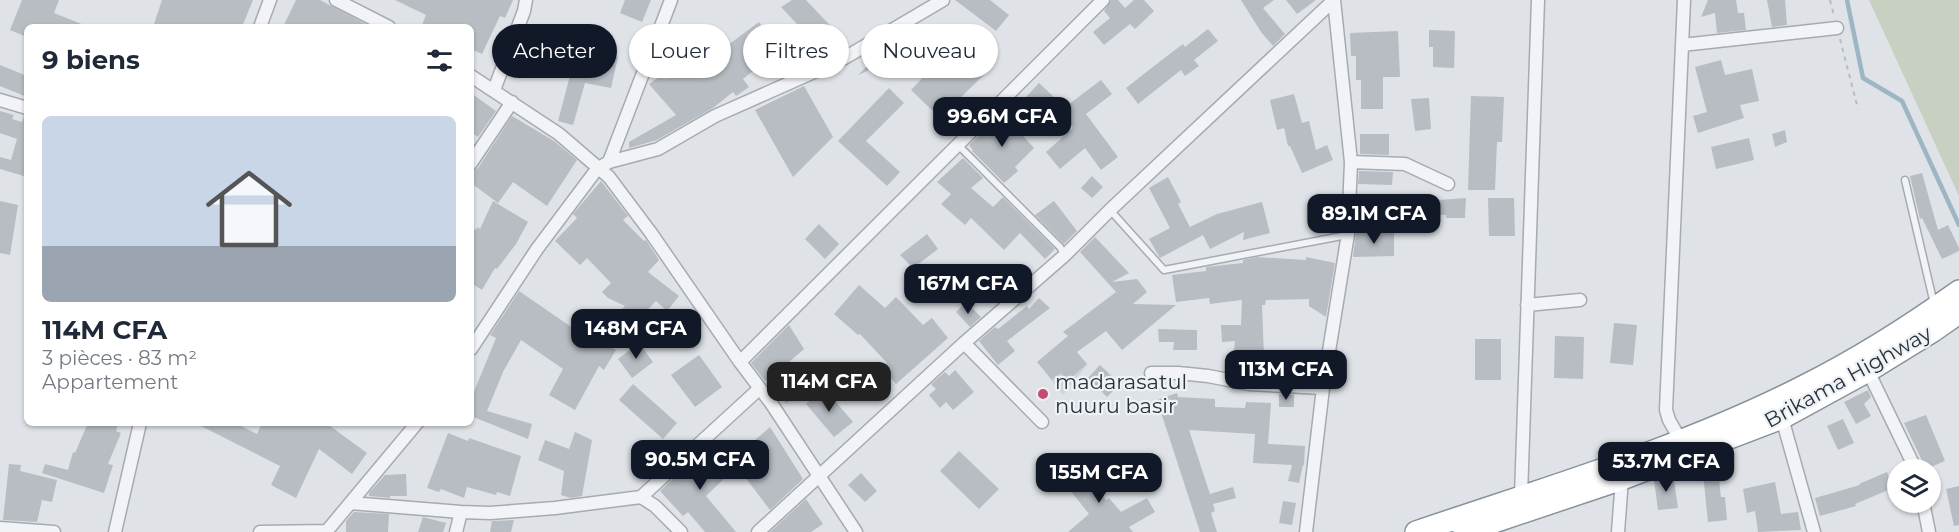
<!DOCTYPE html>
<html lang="fr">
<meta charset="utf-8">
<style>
body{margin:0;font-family:Montserrat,sans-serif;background:#f2f2f3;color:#1f2937;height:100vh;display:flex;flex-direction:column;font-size:22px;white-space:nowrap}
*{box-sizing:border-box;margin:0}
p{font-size:20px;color:#747a83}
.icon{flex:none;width:33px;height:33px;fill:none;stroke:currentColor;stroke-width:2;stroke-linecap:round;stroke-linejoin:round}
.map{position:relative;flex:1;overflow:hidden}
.drawer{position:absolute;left:24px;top:24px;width:450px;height:402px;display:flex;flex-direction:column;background:#fff;border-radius:9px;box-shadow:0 2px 4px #0004}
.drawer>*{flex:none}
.top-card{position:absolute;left:492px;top:24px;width:570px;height:54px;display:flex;gap:12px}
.controls{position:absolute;left:1887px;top:459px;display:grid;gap:12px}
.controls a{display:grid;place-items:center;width:54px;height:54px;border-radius:50%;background:#fff;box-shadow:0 2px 4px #0004;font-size:30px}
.price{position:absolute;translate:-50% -51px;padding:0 14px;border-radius:12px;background:#111827;color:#fff;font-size:20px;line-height:39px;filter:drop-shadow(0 2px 3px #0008)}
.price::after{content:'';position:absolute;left:50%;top:36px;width:18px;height:14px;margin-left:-9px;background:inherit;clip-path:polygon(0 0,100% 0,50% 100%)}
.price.active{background:#222;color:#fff}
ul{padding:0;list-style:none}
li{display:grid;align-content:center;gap:12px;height:318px;padding:0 18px}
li+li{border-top:2px solid #e0e1e3}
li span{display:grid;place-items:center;height:186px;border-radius:9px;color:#555}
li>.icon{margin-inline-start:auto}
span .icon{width:108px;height:108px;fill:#fffc;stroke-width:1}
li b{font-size:26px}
h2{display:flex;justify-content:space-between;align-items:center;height:72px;padding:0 18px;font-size:26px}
.pill{padding:0 21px;border-radius:27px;background:#fff;box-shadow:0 2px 4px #0004;font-size:21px;line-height:54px}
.pill.active{background:#111827;color:#fff}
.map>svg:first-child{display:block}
.built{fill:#cdd3d9}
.green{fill:#c7d0c1}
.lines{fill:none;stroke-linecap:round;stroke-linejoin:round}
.stream{stroke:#9db6c4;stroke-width:4.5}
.building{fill:#b7bdc3}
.service-casing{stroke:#a5abb1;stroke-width:9}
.minor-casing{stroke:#a5abb1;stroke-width:15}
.trunk-casing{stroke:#87939c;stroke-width:24}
.path{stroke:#b9bdc2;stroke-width:2;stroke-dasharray:4.5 4.5;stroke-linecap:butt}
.service{stroke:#f1f3f6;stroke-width:6}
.minor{stroke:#f1f3f6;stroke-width:12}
.trunk{stroke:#fff;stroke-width:21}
.poi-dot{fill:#c34d72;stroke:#eef2f5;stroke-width:2}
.labels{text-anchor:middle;stroke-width:4.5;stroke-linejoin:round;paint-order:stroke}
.street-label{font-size:21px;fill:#29333d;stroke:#eef2f5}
.poi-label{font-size:21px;fill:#29333d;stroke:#eef2f5;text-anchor:start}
</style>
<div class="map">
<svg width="1959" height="532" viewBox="0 0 1959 532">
<rect width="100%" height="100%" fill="#dfe3e7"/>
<path class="built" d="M1067,354L1087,365L1063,395L1045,372Z"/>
<path class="green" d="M1869,0H1959V196Z"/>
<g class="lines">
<path class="stream" d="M1847,0L1863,78L1902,101L1959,225"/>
</g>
<path class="building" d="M22,0H59L54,13L89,27H27V37L10,30Z
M162,0H253L242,27H153Z
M296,0H320L371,27H283Z
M395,0H513L505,18L500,16L482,54L471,49V27H421L426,15Z
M625,0H651L642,22L620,13Z
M792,0H806L844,40L827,56L781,7Z
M955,0H990L1009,15L996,31Z
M1111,0H1118L1125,8L1134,0H1144L1154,11L1135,29L1130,24L1104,45L1093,32L1110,18L1104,11Z
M1241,0H1274L1263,8L1285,34L1273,46L1261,32Z
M1286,0H1316L1297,14Z
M1708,0H1736L1738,13H1744L1746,30L1717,33L1715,13L1701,17Z
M1767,0H1785L1787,25L1772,27Z
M759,22L773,44L746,62L753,71L743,79L749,87L736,96L733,92L713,108L657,140L629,148V142L676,115L649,84L662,75L666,79L694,57L700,66Z
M1208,29L1218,41L1194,60L1199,66L1185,76L1181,70L1138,104L1126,88L1167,56L1183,44L1185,47Z
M1429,30L1455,31L1454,68L1433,67V47H1429Z
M1398,31L1400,77H1383V109H1361V80H1356V56H1351L1350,33Z
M901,35L918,52L896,73L886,63L858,75L894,39Z
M557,38L575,43L587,50L618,57L611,88L585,83L573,125L558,121L571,72L550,67Z
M960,38L990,69L961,97L978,113L957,134L911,90Z
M1721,60L1725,75L1752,69L1759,101L1740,105L1744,118L1698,133L1693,116L1707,112L1695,67Z
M0,65L27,76V97L0,86Z
M1101,80L1112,94L1086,114L1118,157L1101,170L1085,148L1060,169L1046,152L1073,128L1060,111Z
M1039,83L1056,99L1043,114L1026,97Z
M804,86L833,137L793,177L755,110Z
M889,88L904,103L866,141L900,172L887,186L838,141Z
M471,93L496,111L478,137L471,132Z
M1294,94L1302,123L1309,121L1316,150L1327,145L1333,160L1302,173L1290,146H1288L1284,128L1277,130L1270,100Z
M1471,96L1504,97L1502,142H1497L1495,190H1468Z
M1429,98L1431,129L1415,131L1411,99Z
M0,111L14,115L12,119L22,122L24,116H27V177L0,169V157L11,160L17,139L0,133Z
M1003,114L1034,148L1015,167L1018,171L1004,183L972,151L973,150L969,145Z
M512,116L554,141L577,160L547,206L513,182L498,203L471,183V171L478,168Z
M1785,130L1787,142L1775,147L1772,134Z
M1360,134H1389V155L1360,154Z
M1749,138L1754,160L1716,169L1711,147Z
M963,158L983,178L971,188L993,207L1003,197L1055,249L1045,259L1020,233L1004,250L971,218L965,225L941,204L951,194L937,182Z
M1359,171L1393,172L1392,185L1358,184Z
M1922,173L1938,230L1948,225L1959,248V251L1942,259L1922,218L1920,219L1910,176Z
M1092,176L1103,187L1092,198L1081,188Z
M1168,177L1181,202L1178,204L1190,227L1217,214L1262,202L1270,233L1243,240L1244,232L1210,249L1203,235L1160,258L1149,239L1170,228L1149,188Z
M601,181L628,216L623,220L644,241L646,240L659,260L648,272L679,296L667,311L656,301L633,325L624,321L618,313L625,306L608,298L602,292L611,283L587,258L580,265L555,241L577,218L573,214Z
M1382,196L1398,197L1397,203L1466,198L1465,218H1446V215L1382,212Z
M1488,198H1514L1515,236H1489Z
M0,201L18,205L10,255L0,253Z
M493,201L528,222L516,244L497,269L495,268L482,290L471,283V227L475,230L478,227L480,229Z
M1054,201L1077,231L1064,244L1035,215Z
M819,224L839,244L825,259L805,239Z
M1394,232V256L1353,257L1356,233Z
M927,234L938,249L913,268L900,255Z
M1095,237L1129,273L1112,282L1137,279L1147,292L1133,304L1176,305L1122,350L1106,331L1077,352L1087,364L1067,381L1061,373L1052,380L1037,362L1068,336L1063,332L1116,292L1080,252Z
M1257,257L1306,260V257L1335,263L1326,317L1309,306V299L1266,300L1265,305H1262L1264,357L1318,361L1316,379L1250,376L1232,372L1235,341L1222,342L1221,325H1241L1242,300L1210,304L1209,298L1176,302L1172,275L1206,271V267L1243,263V260Z
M859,285L885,308L896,297L923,325L932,318L948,338L896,384L882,367L887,363L860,334L858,335L834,314Z
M519,291L583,335L585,332L616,350L604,370L599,366L575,410L549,395L563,369L521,340L503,372L487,411L532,424L528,439L471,416V399L496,338L490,335Z
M1039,298L1050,308L1007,341L1015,351L998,365L979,341L995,327L998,329L1027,306L1029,309Z
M966,302L981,317L970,327L956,312Z
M1614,323L1637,325L1633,365L1610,363Z
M789,325L804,349L789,362L805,392L786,403L776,385L774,387L769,378L765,381L751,363Z
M1158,329L1197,330V350H1173L1174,342H1159Z
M1555,336L1584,337L1583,379L1554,378Z
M1475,339H1501V380H1475Z
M639,343L653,362L632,378L618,359Z
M699,355L722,387L695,407L671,375Z
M1100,365L1120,384L1107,397L1088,378Z
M955,370L974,392L953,410L946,402L940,408L929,395L936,389L931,384L945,372L949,376Z
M633,384L677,423L663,439L619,400Z
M824,388L853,422L834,437L806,404Z
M1868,390L1871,397L1864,404L1871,416L1856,424L1844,402Z
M1177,393L1178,397L1215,399V407L1245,408L1246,402L1271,403L1268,444L1305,446L1304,465H1303L1299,483L1288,481L1292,465L1253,463L1255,434L1189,430L1210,494L1233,487L1236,498L1213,504L1215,511L1211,513L1217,532H1200L1157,400Z
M1279,394L1294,395V407H1279Z
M1926,415L1945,461L1926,469L1904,423Z
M1843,419L1854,443L1838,450L1827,426Z
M88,423H118L116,431L121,433L108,464L113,465L104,493L42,473L45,464L68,470L73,452L75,453Z
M195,423H235L257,434L262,423H326L367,453L352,474L319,449L296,498L271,485L280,466Z
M770,427L803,479L770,510L732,460Z
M575,432L592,440L582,496L571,498L561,495L564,471L538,460L545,440L569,449Z
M448,433L468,441L469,438L521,456L510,496L497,492L496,495L467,487L464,498L441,489L439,492L427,488Z
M710,445L733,470L706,496L736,532H705L688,512L683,516L660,491Z
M959,451L999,489L979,509L940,471Z
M1071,456L1106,500L1109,498L1121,512L1147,498L1155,512L1129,527L1133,532H1068L1089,514L1054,470Z
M1717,462L1721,497H1725L1727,520L1708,522L1702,464Z
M9,464L21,465L20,471L57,480L52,502L42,500L37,522L3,520Z
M1887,472L1893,488L1855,504L1856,506L1820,516L1815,498L1860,485L1859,484Z
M861,473L877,491L865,502L848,485Z
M1673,473L1678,508L1658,510L1654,480Z
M406,474L407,496H390V498L369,496V493L385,475Z
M1775,482L1781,514L1798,512L1801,530L1758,532L1755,511L1747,513L1743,489Z
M1959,486V525L1954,526L1946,489Z
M806,499L823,524L811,532H770Z
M1283,501L1296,503L1292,525L1279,523Z
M354,512L389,514L388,532H346V521Z
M423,517L446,523L443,532H418Z
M514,520L511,532H490L492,521Z"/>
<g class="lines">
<g class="service-casing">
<path id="service" d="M958,145L1060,247L1065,255
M1905,180L1934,304
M1110,210L1164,270L1347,235"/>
</g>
<g class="minor-casing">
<path id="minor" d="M336,0L389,27
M260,27L270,0
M1682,45L1837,28
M471,76L559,134L609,177L651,233L740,362L771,403L856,532
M494,90L524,11L526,0
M0,100L27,108
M609,162L658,149L715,116L841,60L943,0
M1351,162L1405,164L1448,184
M471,163L512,102
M1527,305L1580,300
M964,343L1042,422
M471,349L537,249L597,169L609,162L671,0
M740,362L1103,0
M1868,371L1916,470
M1151,373H1178L1208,376L1249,384L1323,388
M1782,418L1814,532
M1681,441L1669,420L1666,410L1684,0
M1521,496L1538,0
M641,497L655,506L681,532
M1923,502L1929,532
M350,503L461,512L490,513L555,508L641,497L759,389
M0,528L54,532
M115,532L140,423
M260,532L326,531
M326,532L417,423
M456,532L461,512
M758,532L964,343L1065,255L1110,210L1334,0
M1306,532L1323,388L1348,234L1351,162L1334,0
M1618,532L1622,479"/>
</g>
<g class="trunk-casing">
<path id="trunk" d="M1416,532C1545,488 1683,448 1804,386C1858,359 1910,326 1959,291
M1464,532L1622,479L1782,418L1868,371L1933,331L1959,313"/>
</g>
<path class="path" d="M1830,0L1834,16
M1840,39L1858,109"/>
<use href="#service" class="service"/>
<use href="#minor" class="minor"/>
<use href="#trunk" class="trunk"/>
</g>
<circle class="poi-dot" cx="1043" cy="394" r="6"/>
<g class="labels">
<g class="street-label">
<text transform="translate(1848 377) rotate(-29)" y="7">Brikama Highway</text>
</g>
<g class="poi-label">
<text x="1055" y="389">madarasatul<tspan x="1055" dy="24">nuuru basir</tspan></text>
</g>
</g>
</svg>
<div class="controls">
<a><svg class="icon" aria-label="layers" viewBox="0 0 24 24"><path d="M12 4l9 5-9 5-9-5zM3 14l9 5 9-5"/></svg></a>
</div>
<b class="price" style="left:1002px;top:148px">99.6M CFA</b>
<b class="price" style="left:1374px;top:245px">89.1M CFA</b>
<b class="price" style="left:968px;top:315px">167M CFA</b>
<b class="price" style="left:636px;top:360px">148M CFA</b>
<b class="price" style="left:1286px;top:401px">113M CFA</b>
<b class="price active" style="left:829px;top:413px">114M CFA</b>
<b class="price" style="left:700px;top:491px">90.5M CFA</b>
<b class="price" style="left:1666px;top:493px">53.7M CFA</b>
<b class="price" style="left:1099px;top:504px">155M CFA</b>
<div class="top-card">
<a class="pill active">Acheter</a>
<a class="pill">Louer</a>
<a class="pill">Filtres</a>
<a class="pill">Nouveau</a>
</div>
<section class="drawer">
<h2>9 biens<svg class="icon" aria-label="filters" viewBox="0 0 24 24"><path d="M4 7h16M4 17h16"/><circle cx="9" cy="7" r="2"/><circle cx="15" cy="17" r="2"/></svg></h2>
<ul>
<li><span style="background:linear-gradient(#c9d6e8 70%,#9aa5b1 0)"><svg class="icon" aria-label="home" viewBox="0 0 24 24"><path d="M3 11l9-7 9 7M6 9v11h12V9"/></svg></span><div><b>114M CFA</b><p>3 pièces · 83 m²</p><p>Appartement</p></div></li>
</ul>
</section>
</div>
